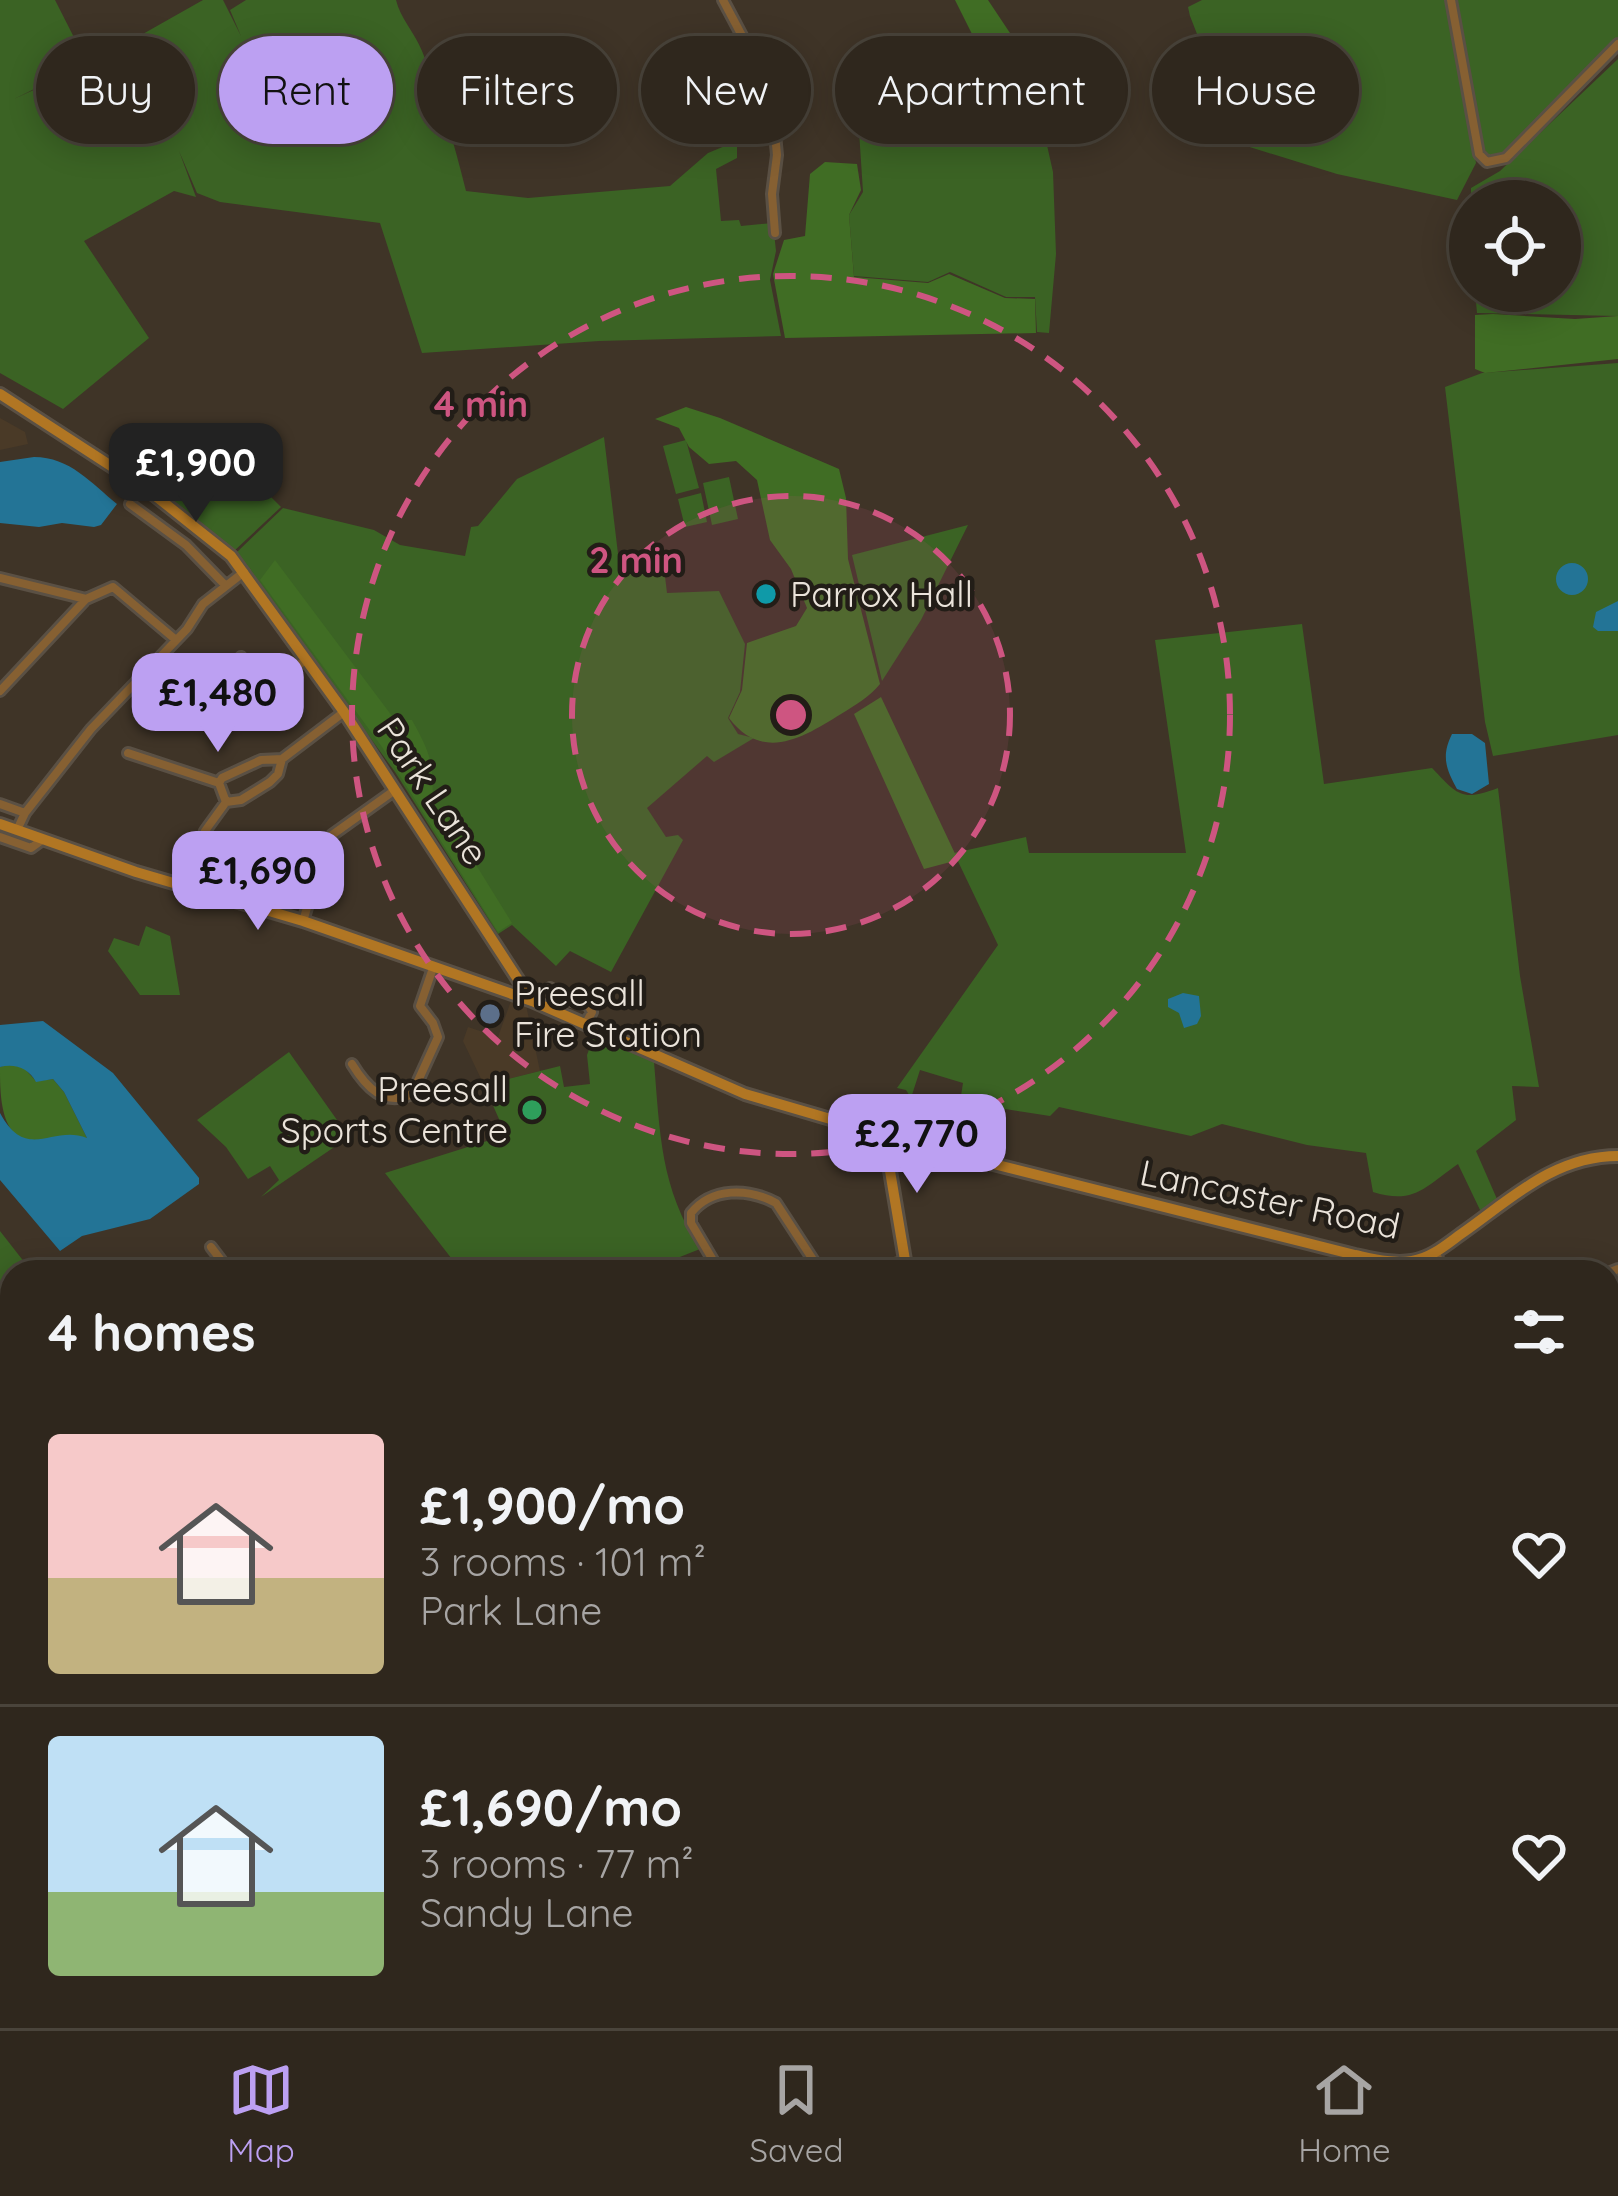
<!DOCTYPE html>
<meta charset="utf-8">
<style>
body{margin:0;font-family:Quicksand,sans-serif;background:#3b332a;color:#f1f3f6;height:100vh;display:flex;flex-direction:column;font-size:45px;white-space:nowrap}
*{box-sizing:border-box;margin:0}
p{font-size:39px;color:#a7a5a4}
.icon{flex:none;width:66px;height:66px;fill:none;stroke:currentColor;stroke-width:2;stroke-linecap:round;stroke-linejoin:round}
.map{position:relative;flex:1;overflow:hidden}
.sheet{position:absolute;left:0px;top:1260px;width:1620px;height:768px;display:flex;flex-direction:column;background:#2f271d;border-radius:36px 36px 0 0;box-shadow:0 6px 30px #0003,0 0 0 3px #4a443b}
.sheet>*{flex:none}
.guide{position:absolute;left:36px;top:36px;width:1548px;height:108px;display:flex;gap:24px}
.controls{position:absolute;left:1449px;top:180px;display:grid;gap:24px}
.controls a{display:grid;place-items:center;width:132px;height:132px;border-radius:50%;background:#2f271d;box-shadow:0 6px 30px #0003,0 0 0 3px #4a443b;font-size:60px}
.price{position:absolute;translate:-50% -102px;padding:0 27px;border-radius:24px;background:#bca0f2;color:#111;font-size:39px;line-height:78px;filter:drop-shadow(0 3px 6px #0008)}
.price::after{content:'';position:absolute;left:50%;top:72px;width:36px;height:27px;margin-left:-18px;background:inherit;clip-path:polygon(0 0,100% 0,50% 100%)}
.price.on{background:#222;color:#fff}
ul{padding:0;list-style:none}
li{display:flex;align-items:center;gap:36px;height:300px;padding:0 48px}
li+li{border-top:3px solid #4a443b}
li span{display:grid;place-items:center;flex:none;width:336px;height:240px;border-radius:12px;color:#555}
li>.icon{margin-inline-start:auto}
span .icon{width:144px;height:144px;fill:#fffc;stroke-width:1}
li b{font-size:51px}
h2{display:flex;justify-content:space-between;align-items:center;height:144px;padding:0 48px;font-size:51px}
.tag{padding:0 42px;border-radius:54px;background:#2f271d;box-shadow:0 6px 30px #0003,0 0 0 3px #4a443b;font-size:42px;line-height:108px}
.tag.on{background:#bca0f2;color:#111}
.tabs{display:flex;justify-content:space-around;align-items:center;height:168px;border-top:3px solid #4a443b;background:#2f271d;font-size:33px;color:#a7a5a4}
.tabs a{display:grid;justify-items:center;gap:6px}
.tabs .on{color:#bca0f2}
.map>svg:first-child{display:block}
.built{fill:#4a3a27}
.green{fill:#3b6324}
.forest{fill:#406d24}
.water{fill:#237496}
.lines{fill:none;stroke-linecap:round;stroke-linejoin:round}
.stream{stroke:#237496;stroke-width:3}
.street-casing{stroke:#5a5044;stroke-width:14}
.secondary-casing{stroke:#5a5044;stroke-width:16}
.street{stroke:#866032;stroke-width:8}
.secondary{stroke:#b17623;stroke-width:10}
.ring{fill:none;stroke:#ce5581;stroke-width:6;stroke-dasharray:21 15}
.culture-dot{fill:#0f9aa8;stroke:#221d17;stroke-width:4.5}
.service-dot{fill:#5c6f8a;stroke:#221d17;stroke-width:4.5}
.leisure-dot{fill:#2e9e5b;stroke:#221d17;stroke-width:4.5}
.labels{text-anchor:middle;stroke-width:9;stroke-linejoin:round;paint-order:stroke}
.poi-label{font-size:36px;fill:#eae3da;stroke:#221d17;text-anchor:start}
.street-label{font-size:36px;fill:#eae3da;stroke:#221d17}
.centre{fill:#ce5581;stroke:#221d17;stroke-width:6}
.ring-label{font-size:36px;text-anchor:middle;font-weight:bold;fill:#ce5581;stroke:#221d17;stroke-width:9;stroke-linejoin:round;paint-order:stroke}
</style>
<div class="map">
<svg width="1618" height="2028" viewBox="0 0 1618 2028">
<rect width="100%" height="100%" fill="#3f3427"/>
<path class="built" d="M0,418L25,432L28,444L0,450Z
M511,1001L526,1005L540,1071L484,1085L463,1041L468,1027L498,1037Z"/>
<path class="green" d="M0,0H55L87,63L14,99L88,65L203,0H223L241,36L230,10L246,0H396C400,18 415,33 422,51C441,97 454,143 466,191L528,198L670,186L708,153L737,141V158L716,169L721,221L739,220L741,226L773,223L776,251L770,280L781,336L599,341L422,353L380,223L220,202L197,193L179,151L196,197L174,191L84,241L149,338L63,409L0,373Z
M1202,0H1449L1476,163L1457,200L1337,174L1240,144L1190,16L1188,7Z
M1452,0H1618V37L1507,152L1498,157L1484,156L1475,141Z
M1025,47L1053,172L1056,254L1049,333L1037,332L1035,297H1006L950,272L928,282L854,276L849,215L863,192L857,100Z
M1618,59V316L1477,313L1475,291H1560V201H1471V188L1500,171Z
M1618,363V735L1493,756L1485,722L1445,387L1482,373Z
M211,424L260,486L281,507L234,551L124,465Z
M604,437L619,562L663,560L667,593L719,591L745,644L740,692L728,718L738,734L754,738L714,762L707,756L647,808L666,837L678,835L683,840L611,972L570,951L556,966L512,925L498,934L395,772L236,553L283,508L374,530L400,545L465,556L471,527L478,526L517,479Z
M686,440L699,488L676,494L663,446Z
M729,477L738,519L712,525L703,483Z
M701,493L707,522L685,527L678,499Z
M968,525L921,620L882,681L852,555Z
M1302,624L1324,784L1432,768C1458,795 1461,802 1498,788L1520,976L1539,1087L1512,1086L1516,1120L1476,1151L1497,1199L1481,1212L1458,1164C1425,1187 1414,1205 1373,1192L1366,1153L1307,1145L1222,1124L1191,1136L1059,1107L1050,1116L1005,1109L1001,1119L981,1114L983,1102L961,1096L963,1083L920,1070L911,1098L906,1090L897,1088L998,945L954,853L1026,837L1029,853H1186L1155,640Z
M146,926L170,936L180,995H140L108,951L114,938L139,946Z
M594,1036L654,1062C660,1133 660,1187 700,1249L642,1272H462L385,1173L506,1135L484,1085L560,1066L564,1087L590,1084L587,1055Z
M289,1052L349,1137L261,1197L279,1180L270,1166L248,1179L226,1147L197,1120Z
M0,1231L32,1272H12V1339L0,1346Z
M12,1344V1476L0,1483V1351Z
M12,1536V1592L0,1578V1543Z
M1618,1653V2028H1138L1151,2016H1608V1662Z
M979,2016H1019L1023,2019L1028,2016H1097L1072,2028H983Z"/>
<path class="forest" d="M955,0H988L1020,48L985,60Z
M825,162L857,164L861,190L849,215L854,277L928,283L949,274L1005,298L1035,299L1036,333L785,338L773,274L784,240L805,236L810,174Z
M1493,314L1575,319L1618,316V359L1485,373L1475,369V315Z
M686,407L720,418L839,469L846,498L848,559L880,684C868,698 857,704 841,714C804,737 763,763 729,718L742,690L747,643L796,626L807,608L791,569L770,540L757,480L736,461L709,464L689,447L679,428L655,419Z
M275,560L395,720H412C434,760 432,762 433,805L447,818L512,923L498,932L382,747L260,580Z
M881,697L958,860L924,869L854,714Z
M9,1064L24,1068L36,1081L53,1079L64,1092L87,1138L104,1152L106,1166L91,1156L87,1139C68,1136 57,1140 39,1142C0,1144 0,1096 0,1067Z"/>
<path class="water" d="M1245,59L1258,62L1259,71L1238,84L1224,81L1223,69Z
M34,457C70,457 91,483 117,504L101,525L94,527L62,523L39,527L0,523V462Z
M1556 579a16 16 0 1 1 32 0a16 16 0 1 1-32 0Z
M1618,601V631H1598L1593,627L1596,612Z
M1452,734H1472L1485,743L1489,784L1472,794L1457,789C1446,769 1441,756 1452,734Z
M1183,993L1199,996L1201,1016L1197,1024L1184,1028L1179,1013L1168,1007V999Z
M43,1021L113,1073L199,1178V1184L150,1219L82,1236L60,1251L0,1180V1113C27,1163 52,1124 87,1138L64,1092L53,1079L36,1082C29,1068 14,1063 0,1067V1025Z
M1618,1771V2028H1300L1314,2016H1608V1777Z"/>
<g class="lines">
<path class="stream" d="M0,1586L12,1600
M354,2016L365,2028"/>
<g class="street-casing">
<path id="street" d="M723,0L765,79L772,103L777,155L772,194L775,233
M1451,0L1479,154L1487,162L1506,158L1618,44
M130,504L186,545L226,586
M0,578L86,599L113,587L176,640
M241,657L263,689
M244,688L250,697L306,660
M0,691L86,599
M128,753L219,783
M226,802L219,783L222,778L261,760L282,759
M0,804L25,813
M17,830L25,813L91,729L187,629L203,604L244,572
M0,837L31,848L42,840
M186,888L205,831L226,802L241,800L270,782L278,774L282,759L344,712
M303,921L326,845L332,835L395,790
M550,988L571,1001L588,1005L592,1012L586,1023
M352,1064C366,1087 384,1107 412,1094L438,1037L433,1023L420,1006L433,968
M211,1247L230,1272
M1436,1252L1442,1272
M720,1272L691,1223V1213C712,1187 748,1188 776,1203L821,1272
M868,1272L905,1261
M1351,1272L1355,1255
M1608,1273L1618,1269
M1608,1390L1618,1381
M1608,1431L1618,1442
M1608,1512L1618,1503
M0,1536L12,1529"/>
</g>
<g class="secondary-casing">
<path id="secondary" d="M0,394L148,490L231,556L344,712L532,1001
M0,824L136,872L303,921L532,1001L745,1094L926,1147L1355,1255C1374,1259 1393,1264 1412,1261C1431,1258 1446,1245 1461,1234C1511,1199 1554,1156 1618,1156
M878,1133L889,1165L907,1272
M570,2028L585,2016"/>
</g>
<use href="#street" class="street"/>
<use href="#secondary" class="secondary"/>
</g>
<circle cx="791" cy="715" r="219" fill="#ce5581" fill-opacity=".12"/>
<g class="ring">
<circle cx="791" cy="715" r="219"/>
<circle cx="791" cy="715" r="439"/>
</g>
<circle class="culture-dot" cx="766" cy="594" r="12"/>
<circle class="service-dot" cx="490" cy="1014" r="12"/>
<circle class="leisure-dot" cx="532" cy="1110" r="12"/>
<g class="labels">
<g class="poi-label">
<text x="790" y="607">Parrox Hall</text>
<text x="514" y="1006">Preesall<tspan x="514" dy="41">Fire Station</tspan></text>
<text x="508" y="1102" text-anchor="end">Preesall<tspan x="508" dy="41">Sports Centre</tspan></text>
</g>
<g class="street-label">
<text transform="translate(433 791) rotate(56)" y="13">Park Lane</text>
<text transform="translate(1270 1199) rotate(12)" y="13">Lancaster Road</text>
</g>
</g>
<circle cx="791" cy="715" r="18" class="centre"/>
<g class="ring-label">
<text x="481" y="417">4 min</text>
<text x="636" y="573">2 min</text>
</g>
</svg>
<div class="controls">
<a><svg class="icon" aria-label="locate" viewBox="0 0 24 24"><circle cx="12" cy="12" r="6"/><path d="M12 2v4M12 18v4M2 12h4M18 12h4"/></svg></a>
</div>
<b class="price on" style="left:196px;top:525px">£1,900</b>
<b class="price" style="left:218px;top:755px">£1,480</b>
<b class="price" style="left:258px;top:933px">£1,690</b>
<b class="price" style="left:917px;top:1196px">£2,770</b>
<div class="guide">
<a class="tag">Buy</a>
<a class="tag on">Rent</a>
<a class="tag">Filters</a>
<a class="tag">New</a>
<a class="tag">Apartment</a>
<a class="tag">House</a>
</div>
<section class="sheet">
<h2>4 homes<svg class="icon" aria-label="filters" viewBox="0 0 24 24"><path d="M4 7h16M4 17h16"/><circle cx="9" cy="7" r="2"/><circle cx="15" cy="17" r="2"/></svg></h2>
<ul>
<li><span style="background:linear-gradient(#f6c9c9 60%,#c2b280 0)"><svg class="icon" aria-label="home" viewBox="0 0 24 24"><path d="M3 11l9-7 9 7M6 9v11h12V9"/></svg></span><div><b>£1,900/mo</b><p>3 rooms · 101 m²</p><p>Park Lane</p></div><svg class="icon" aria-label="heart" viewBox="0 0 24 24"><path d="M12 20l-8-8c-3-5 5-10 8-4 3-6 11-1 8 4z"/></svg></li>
<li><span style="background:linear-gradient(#bfe0f5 65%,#8fb573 0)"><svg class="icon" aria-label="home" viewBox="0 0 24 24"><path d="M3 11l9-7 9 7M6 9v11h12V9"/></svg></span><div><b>£1,690/mo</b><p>3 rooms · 77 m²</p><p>Sandy Lane</p></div><svg class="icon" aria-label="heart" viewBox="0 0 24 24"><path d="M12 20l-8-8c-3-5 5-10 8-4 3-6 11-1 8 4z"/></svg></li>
</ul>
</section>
</div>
<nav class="tabs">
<a class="on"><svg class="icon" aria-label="map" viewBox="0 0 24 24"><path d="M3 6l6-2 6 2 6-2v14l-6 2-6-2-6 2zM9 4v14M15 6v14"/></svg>Map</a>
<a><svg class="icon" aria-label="saved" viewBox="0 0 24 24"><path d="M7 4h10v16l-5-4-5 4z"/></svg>Saved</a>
<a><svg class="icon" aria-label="home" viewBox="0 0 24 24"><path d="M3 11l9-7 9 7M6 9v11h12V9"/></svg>Home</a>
</nav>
